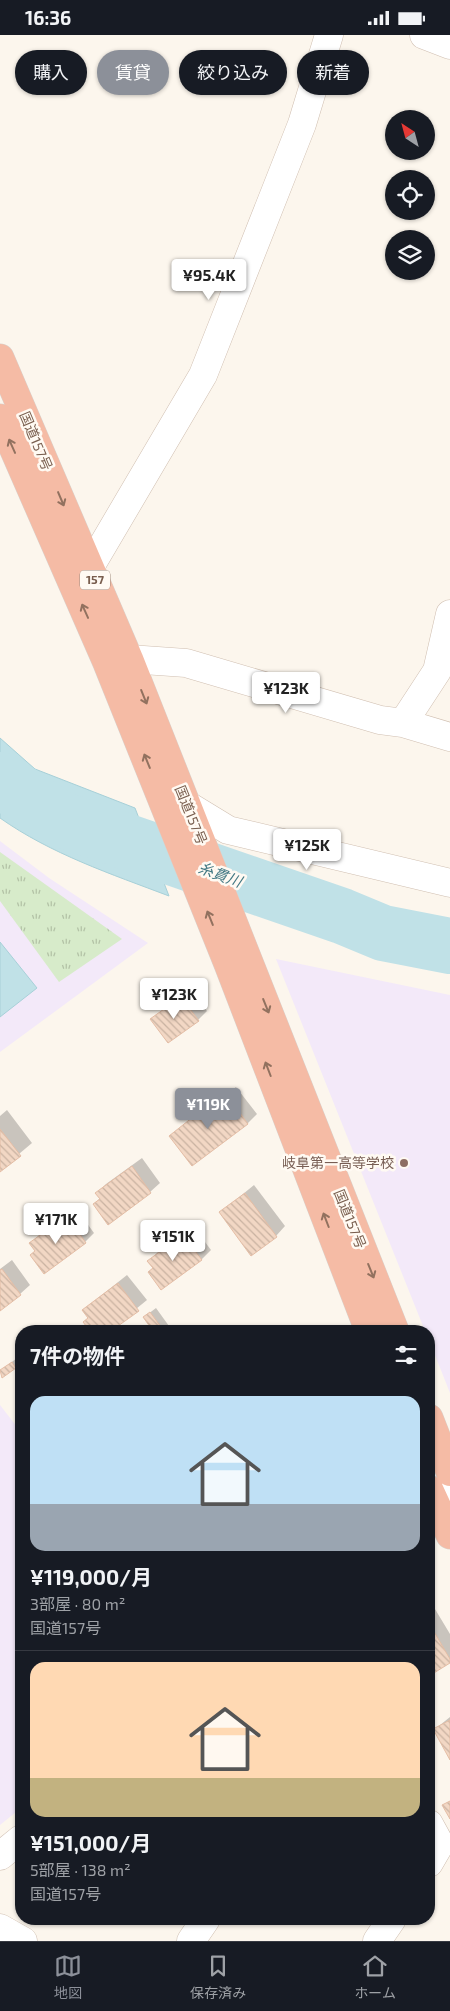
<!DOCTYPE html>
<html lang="ja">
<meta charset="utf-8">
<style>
body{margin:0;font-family:"Exo 2","Noto Sans JP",sans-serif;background:#242831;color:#f1f3f6;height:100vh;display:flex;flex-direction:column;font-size:19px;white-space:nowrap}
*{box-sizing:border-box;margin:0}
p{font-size:16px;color:#9ea1a6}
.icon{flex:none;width:28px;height:28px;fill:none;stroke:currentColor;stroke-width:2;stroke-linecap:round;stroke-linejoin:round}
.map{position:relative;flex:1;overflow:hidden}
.details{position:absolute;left:15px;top:1290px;width:420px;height:600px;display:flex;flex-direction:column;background:#171b24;border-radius:20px;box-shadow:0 1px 4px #0004}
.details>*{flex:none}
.banner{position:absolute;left:15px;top:15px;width:420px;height:45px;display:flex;gap:10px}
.needle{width:32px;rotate:324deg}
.controls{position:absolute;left:385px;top:75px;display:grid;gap:10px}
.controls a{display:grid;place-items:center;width:50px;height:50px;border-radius:50%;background:#171b24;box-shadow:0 1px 4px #0004;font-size:25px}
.price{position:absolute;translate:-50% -42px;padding:0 11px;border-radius:5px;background:#fff;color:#222;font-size:16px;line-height:32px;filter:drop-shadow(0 1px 2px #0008)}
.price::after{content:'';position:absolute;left:50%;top:30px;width:15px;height:11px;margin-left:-8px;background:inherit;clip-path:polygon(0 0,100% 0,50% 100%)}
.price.active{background:#8c9099;color:#fff}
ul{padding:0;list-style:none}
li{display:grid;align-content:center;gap:10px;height:265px;padding:0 15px}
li+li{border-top:1px solid #363941}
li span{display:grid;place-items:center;height:155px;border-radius:15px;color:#555}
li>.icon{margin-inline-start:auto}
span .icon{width:90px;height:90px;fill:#fffc;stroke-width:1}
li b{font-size:21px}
h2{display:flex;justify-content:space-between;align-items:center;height:60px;padding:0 15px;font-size:21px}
.chip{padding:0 18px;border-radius:22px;background:#171b24;box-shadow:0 1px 4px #0004;font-size:18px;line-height:45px}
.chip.active{background:#8c9099;color:#fff}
.status{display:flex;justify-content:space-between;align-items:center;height:35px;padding:0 25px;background:#171b24;direction:ltr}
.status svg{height:14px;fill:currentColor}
.tab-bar{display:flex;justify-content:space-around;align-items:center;height:70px;border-top:1px solid #363941;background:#171b24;font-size:14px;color:#9ea1a6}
.tab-bar a{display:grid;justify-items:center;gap:2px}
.tab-bar .active{color:#8c9099}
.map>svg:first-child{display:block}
.education{fill:#f3e9f9}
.grass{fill:url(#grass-tufts)}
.water{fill:#c0e1e7;stroke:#a7d0d8}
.shadow{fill:#0003}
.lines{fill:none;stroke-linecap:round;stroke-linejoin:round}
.river{stroke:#c0e1e7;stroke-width:56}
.building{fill:url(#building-back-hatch);stroke:#e4bda5}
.street-casing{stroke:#d0bfb1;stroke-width:29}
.highway-casing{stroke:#d9d2cd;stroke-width:29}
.street{stroke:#fff;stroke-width:28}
.highway{stroke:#f5bba5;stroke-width:28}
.oneway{stroke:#92715f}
.education-dot{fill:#8d6e63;stroke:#fffaf3;stroke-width:2}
.labels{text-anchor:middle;stroke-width:5;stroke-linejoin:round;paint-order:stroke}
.shield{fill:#fffaf3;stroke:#a18d80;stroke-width:1}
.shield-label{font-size:12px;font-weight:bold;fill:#795e4e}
.street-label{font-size:14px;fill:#795e4e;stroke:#fffaf3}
.education-label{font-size:14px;fill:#785e54;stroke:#fffaf3;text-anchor:end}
.water-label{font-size:15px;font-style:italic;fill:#447984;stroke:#fffaf3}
</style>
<div class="status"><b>16:36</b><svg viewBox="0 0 49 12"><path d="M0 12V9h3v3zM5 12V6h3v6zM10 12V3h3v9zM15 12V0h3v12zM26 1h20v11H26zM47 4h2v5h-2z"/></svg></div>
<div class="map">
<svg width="450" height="1906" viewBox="0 0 450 1906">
<defs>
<pattern id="grass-tufts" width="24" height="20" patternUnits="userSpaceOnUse" patternTransform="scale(1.25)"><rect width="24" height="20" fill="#d7ebca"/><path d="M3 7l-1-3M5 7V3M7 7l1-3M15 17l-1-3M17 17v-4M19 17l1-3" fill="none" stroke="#b3c2a6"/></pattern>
<pattern id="building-back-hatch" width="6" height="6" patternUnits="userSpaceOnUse" patternTransform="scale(1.25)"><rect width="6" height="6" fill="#f2d7c4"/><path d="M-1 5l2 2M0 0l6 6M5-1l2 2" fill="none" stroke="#c9b2a1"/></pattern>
</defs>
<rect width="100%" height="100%" fill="#fcf6ed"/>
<path class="education" d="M0,806L49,843L148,908L0,1017Z
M276,924L450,960V1358L429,1305V1296H425Z
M0,1370L21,1397V1773L0,1790Z"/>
<path class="grass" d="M0,817L122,904L59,947L0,866Z"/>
<path class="water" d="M0,703L35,734L135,773L169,861C111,839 51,819 0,783Z
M0,907L37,953L0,982Z"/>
<path class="shadow" d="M190,954L207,976L198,985H152Z
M236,1052L257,1079L248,1088L192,1129L170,1101L208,1070L209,1072Z
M7,1075L32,1108L0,1135V1081Z
M142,1123L160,1148L150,1157L108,1188L94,1169L100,1163L97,1158L106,1149Z
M254,1150L285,1191L276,1201L251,1219L221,1177Z
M76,1173L94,1198L85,1207L36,1216L31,1208L40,1199Z
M193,1191L211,1215L202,1224L161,1254L154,1232L149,1226L158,1217Z
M12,1225L30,1250L20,1259L0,1274V1234Z
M127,1240L147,1265L109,1296H92L85,1287L89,1283L83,1275Z
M156,1273L169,1291L163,1296H154L144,1282Z
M64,1291L68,1296H57Z
M17,1323L19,1326L21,1324V1330L20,1328L3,1341L0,1336Z
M429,1564L450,1599V1627L429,1640Z
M450,1682V1723L435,1694Z"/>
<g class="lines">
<path class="river" d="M0,745L61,784L342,881L383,898L450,911"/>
</g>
<path class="building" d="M181,962L199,986L168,1008L150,984Z
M227,1060L248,1089L192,1131L169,1101L198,1078L200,1080Z
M0,1094L21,1121L0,1137Z
M132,1131L151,1158L108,1190L93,1169L100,1164L95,1158Z
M245,1158L277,1202L251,1221L219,1177Z
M67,1181L86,1208L44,1239L30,1220L35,1216L29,1208Z
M183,1200L202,1225L161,1255L148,1237L153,1233L147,1226Z
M2,1234L21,1260L0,1276V1235Z
M118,1248L139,1276L111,1296H90L83,1287L88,1283L82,1275Z
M150,1277L164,1296H153L143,1282Z
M12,1327L16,1333L2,1343L0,1335Z
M429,1588L450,1624V1628L429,1641Z
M450,1685V1725L433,1694Z
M450,1766V1784L442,1770Z"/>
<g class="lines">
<g class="street-casing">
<path id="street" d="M424,0L450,10
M90,532L203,340L302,89L329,0
M129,624L186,628L380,685L403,688L450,702
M403,688L437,636L450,579
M187,770L228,795L450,848
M429,1477L450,1459
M429,1789L440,1809L429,1828
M0,1821L21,1804
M0,1893L23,1906
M191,1906L206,1884
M377,1906L392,1884"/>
</g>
<g class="highway-casing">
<path id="highway" d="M0,323L129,624L395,1296
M0,383L107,628L228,929L369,1296
M429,1383L450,1437
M429,1454L450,1500"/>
</g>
<use href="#street" class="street"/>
<use href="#highway" class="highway"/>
</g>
<defs><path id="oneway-shaft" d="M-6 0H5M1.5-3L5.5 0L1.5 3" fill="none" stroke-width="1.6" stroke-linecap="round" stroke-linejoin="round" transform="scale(1.25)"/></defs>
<g class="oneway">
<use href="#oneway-shaft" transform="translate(12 411) rotate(-114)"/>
<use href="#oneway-shaft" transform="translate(61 464) rotate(67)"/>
<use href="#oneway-shaft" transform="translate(85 576) rotate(-114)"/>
<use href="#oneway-shaft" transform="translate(144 662) rotate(68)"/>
<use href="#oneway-shaft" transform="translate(147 726) rotate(-112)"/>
<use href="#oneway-shaft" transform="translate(210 883) rotate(-112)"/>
<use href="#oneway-shaft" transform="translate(266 971) rotate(68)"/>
<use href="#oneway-shaft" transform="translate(268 1034) rotate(-111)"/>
<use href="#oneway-shaft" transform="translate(326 1185) rotate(-111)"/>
<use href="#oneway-shaft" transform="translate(371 1236) rotate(68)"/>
</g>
<circle class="education-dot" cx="404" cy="1128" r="5"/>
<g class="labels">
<rect class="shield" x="80" y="535.5" width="30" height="19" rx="4"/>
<g class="shield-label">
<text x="95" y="549">157</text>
</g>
<g class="street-label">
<text transform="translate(36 406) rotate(67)" y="5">国道157号</text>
<text transform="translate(191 780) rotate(68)" y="5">国道157号</text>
<text transform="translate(350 1184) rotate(68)" y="5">国道157号</text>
</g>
<g class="education-label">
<text x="394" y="1133">岐阜第一高等学校</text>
</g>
<g class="water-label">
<text transform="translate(220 840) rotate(20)" y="5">糸貫川</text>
</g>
</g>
</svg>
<div class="controls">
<a><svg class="needle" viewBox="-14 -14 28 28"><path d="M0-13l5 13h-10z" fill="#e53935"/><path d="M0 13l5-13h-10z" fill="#9ea1a6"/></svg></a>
<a><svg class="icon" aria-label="locate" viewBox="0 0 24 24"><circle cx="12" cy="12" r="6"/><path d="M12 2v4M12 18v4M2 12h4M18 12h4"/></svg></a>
<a><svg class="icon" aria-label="layers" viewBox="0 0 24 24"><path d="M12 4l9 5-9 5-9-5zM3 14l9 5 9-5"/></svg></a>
</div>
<b class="price" style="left:209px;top:266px">¥95.4K</b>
<b class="price" style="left:286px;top:679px">¥123K</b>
<b class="price" style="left:307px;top:836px">¥125K</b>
<b class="price" style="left:174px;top:985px">¥123K</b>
<b class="price active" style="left:208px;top:1095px">¥119K</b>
<b class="price" style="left:56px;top:1210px">¥171K</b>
<b class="price" style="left:173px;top:1227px">¥151K</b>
<div class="banner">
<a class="chip">購入</a>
<a class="chip active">賃貸</a>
<a class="chip">絞り込み</a>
<a class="chip">新着</a>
</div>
<section class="details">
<h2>7件の物件<svg class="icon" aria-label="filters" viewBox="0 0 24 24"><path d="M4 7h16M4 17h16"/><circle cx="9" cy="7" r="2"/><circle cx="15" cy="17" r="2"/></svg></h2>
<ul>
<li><span style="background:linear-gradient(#bfe0f5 70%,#9aa5b1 0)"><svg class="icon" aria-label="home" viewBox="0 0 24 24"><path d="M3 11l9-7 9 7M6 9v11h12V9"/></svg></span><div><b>¥119,000/月</b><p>3部屋 · 80 m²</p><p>国道157号</p></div></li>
<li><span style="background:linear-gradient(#ffd9b3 75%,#c2b280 0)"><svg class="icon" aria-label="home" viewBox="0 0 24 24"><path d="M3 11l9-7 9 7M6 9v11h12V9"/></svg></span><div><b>¥151,000/月</b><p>5部屋 · 138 m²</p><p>国道157号</p></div></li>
</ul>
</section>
</div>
<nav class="tab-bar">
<a class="active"><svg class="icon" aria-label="map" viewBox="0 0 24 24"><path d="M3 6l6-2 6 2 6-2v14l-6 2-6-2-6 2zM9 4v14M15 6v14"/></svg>地図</a>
<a><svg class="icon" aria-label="saved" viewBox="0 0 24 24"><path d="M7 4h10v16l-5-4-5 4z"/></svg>保存済み</a>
<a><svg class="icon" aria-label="home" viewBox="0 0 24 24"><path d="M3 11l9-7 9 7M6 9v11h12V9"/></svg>ホーム</a>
</nav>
